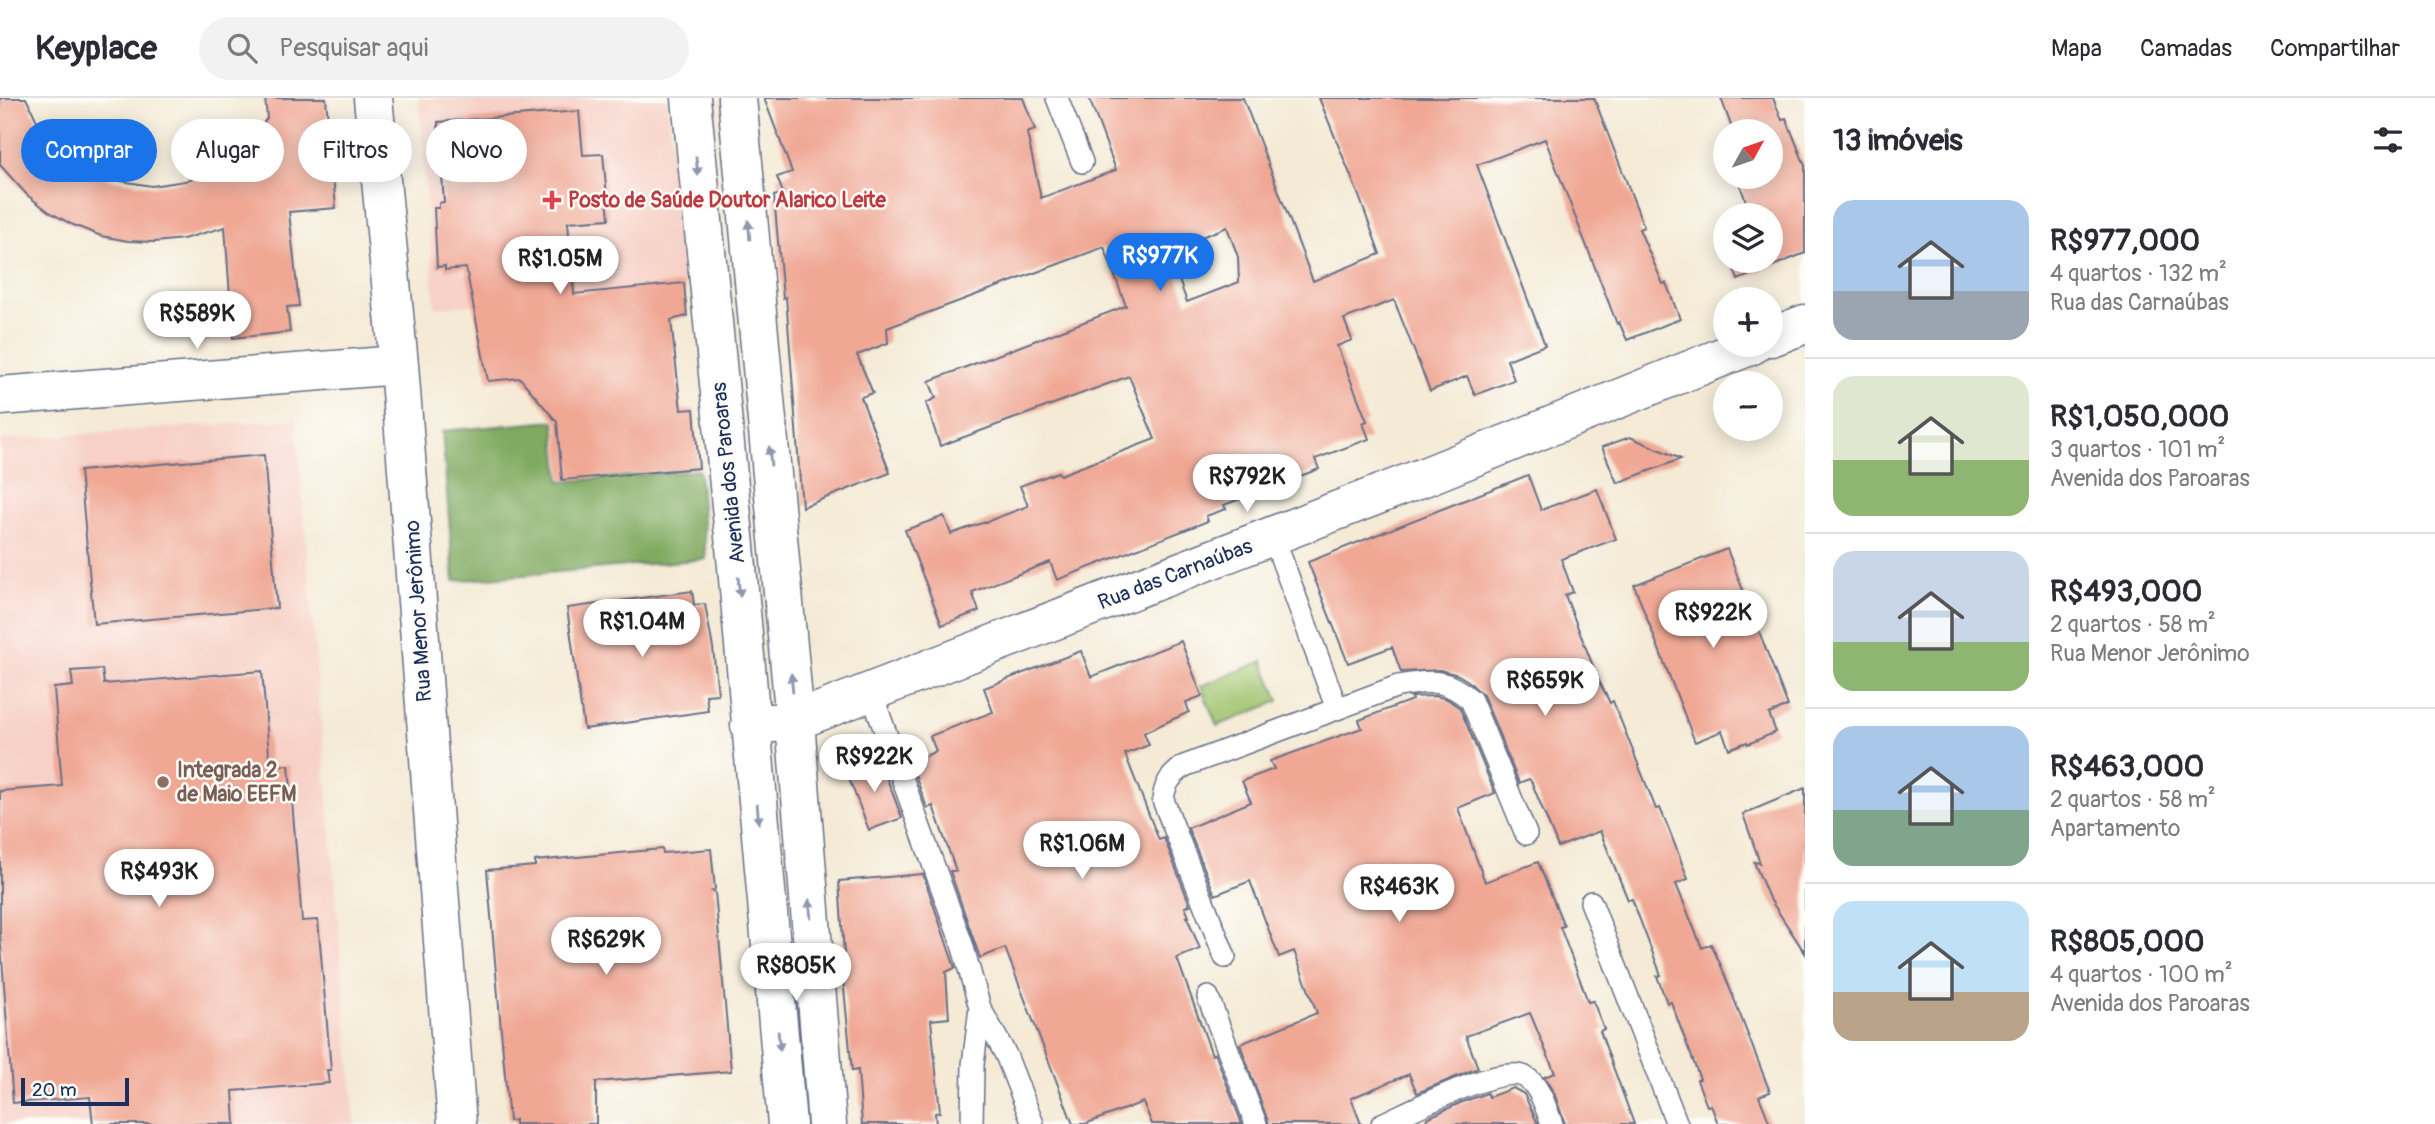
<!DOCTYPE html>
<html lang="pt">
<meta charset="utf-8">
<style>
body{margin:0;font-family:Pangolin,sans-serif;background:#f2f2f3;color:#2b2b33;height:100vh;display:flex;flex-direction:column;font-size:26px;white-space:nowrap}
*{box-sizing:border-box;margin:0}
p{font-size:23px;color:#7c7c81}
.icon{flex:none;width:38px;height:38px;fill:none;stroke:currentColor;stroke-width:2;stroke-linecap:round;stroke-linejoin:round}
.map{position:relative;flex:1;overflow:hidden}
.side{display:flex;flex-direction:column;background:#fff;width:630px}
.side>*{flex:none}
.top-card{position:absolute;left:21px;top:21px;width:665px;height:63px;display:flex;gap:14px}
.needle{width:46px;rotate:50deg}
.tools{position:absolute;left:1713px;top:21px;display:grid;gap:14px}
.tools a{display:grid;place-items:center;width:70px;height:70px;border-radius:50%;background:#fff;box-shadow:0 4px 18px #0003;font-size:35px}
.scale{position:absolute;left:21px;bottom:18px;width:108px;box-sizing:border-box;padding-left:7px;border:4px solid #1b2f5e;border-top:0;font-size:19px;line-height:24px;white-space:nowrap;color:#1b2f5e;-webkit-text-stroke:5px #fdfcf7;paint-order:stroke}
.price{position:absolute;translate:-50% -60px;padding:0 16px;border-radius:24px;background:#fff;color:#222;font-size:23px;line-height:46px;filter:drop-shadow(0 2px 4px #0008)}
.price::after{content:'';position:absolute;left:50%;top:42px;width:21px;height:16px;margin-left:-10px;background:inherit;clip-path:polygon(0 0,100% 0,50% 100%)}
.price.active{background:#1a73e8;color:#fff}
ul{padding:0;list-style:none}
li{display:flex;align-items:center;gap:21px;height:175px;padding:0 28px}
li+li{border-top:2px solid #e1e1e2}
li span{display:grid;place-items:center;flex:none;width:196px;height:140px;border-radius:21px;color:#555}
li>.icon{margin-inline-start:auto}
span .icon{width:84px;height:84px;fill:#fffc;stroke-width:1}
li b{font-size:30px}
h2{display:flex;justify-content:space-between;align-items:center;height:84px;padding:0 28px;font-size:30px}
.chip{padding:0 24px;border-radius:32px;background:#fff;box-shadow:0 4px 18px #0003;font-size:24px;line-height:63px}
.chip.active{background:#1a73e8;color:#fff}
header{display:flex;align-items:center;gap:42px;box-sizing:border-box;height:98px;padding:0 35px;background:#fff;border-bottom:2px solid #e1e1e2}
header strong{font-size:33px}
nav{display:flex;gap:38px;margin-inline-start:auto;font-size:24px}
.search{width:490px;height:63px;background:#f2f2f3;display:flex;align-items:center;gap:18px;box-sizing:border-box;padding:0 24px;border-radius:38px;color:#7c7c81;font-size:26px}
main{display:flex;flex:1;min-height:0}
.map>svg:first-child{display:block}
.built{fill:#f7d1c7}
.green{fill:#a0c46e;stroke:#5e7a66;stroke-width:2}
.forest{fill:#80aa61;stroke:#4e6c60;stroke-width:2}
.building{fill:#f0a895;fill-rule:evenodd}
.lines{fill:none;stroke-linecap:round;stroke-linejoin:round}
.lane-casing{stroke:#677088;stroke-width:24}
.street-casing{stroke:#677088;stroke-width:41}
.lane{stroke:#fff;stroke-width:21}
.street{stroke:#fff;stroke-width:38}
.oneway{fill:#8d97ae}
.health-dot{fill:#e0444e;stroke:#fdfcf7;stroke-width:2.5}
.education-dot{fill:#8d6e63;stroke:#fdfcf7;stroke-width:2.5}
.labels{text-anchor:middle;stroke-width:5;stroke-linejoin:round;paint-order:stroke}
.health-label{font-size:21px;font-weight:bold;fill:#be3a42;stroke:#fdfcf7;text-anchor:start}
.street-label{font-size:21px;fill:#1b2f5e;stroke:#fdfcf7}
.education-label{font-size:21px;font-weight:bold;fill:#785e54;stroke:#fdfcf7;text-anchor:start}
</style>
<header>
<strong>Keyplace</strong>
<div class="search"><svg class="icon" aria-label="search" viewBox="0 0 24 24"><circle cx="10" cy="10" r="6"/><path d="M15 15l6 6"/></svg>Pesquisar aqui</div>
<nav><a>Mapa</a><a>Camadas</a><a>Compartilhar</a></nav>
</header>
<main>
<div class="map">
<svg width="1805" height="1026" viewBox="0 0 1805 1026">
<rect width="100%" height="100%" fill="#fdfcf7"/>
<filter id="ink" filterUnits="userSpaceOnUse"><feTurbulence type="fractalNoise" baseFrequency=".0143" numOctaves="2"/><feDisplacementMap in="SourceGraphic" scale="14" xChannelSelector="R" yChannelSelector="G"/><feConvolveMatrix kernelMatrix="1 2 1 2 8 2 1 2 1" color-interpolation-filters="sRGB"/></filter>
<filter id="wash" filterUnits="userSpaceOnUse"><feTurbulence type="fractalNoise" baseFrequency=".00686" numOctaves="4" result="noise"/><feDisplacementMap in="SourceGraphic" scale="28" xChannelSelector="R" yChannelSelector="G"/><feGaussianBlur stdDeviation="1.57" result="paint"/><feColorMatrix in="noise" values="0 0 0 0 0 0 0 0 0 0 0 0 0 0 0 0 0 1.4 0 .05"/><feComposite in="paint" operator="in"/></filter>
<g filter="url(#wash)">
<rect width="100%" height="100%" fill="#f4ead5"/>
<path class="built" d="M419,0H667L684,185L435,210Z
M296,321L355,1026H0V342Z"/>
<path class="green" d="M1263,563L1279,603L1217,628L1201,588Z"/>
<path class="forest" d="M554,323L560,384L699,372L706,461L454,483L442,333Z"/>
<g id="blocks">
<path class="building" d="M0,0H26L36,21L57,48L74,64L108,81L152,88L185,83L210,74L230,62L250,43L267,20L265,0H326L336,110L289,114L299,208L287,209L290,234L233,240L225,129L183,141L155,144L128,143L101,138L71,126L48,113L27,97L0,67Z
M764,0H1023L1035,32L1027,35L1041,100L1116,72L1089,0H1243L1313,183L1380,156L1359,98L1319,0H1594L1644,129L1639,131L1663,186L1666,185L1680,221L1627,242L1619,224L1617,226L1545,41L1477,67L1545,247L1507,262L1514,282L1475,297L1467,278L1430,293L1394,202L1344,221L1352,242L1337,248L1367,323L1363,325L1369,341L1315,361L1319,371L1224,407L1226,411L1206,418L1208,423L1057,482L1050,464L972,494L979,513L942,527L905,432L944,418L951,436L991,422L1028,408L1020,388L1058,374L1060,377L1155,341L1129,278L940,348L926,305L936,300L929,283L1126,208L1104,149L887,230L888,245L857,257L873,295L861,299L890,375L802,409L786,199L783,200L774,98L783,95L777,79L792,74ZM1227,129L1238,159L1239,184L1187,204L1168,152Z
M1721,0H1773L1782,22L1786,20L1805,68V155L1738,182L1731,163H1771V117H1751L1737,79H1771V33H1733Z
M579,13L583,57L603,56L609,121L568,124L574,196L684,185L687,218L671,222L681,312L694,311L699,370L562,382L557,324L520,280L488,283L466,170L445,172V168L437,169L434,110H439V105L444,104L438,24Z
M1630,339L1681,361L1617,385L1602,349Z
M264,357L277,510L94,526L80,373Z
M1528,377L1541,412L1597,391L1616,441L1561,461L1573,494L1565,497L1599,583L1610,605L1613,603L1656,711L1660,710L1668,729L1688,781L1676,786L1702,850L1711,846L1722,870L1770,994L1759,998L1770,1026H1718L1711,1007L1707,1008L1697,982L1700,981L1671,904L1667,905L1657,878L1661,877L1632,801L1628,802L1600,733L1558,749L1532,685L1529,681L1519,685L1483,597L1468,583L1458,577L1440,572L1401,574L1392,549L1348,565L1308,464Z
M1727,451L1788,608L1769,616L1776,634L1748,646L1747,644L1729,651L1722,633L1695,644L1634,487Z
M692,493L694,507L705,506L713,550L718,596L706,597L708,613L584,631L567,510Z
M1181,543L1202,598L1186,604L1189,614L1145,634L1144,635L1149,647L1125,656L1159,742L1164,740L1190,807L1185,809L1189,819H1187L1200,851L1177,860L1212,957L1215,955L1242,1026H1152L1143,1004L1085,1026H1073L1005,850L980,860L950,773H956L933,708L927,710L911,665L936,653L930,638L993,614L984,590L1081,553L1091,579Z
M102,571L104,586L262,573L270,668L289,667L302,823L318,822L331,972H327L329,985L233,993L235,1026H93L90,999L13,1005L0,835V693L62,688L54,590L73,588L71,573Z
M1436,598L1447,601L1460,610L1495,695L1458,710L1485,784L1538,764L1564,828L1560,829L1579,879L1588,904L1593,903L1604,931L1600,933L1634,1026H1565L1554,995L1544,979L1555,975L1530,915L1466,938L1478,970L1417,995L1409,976L1351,1000L1361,1026H1269L1240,946L1317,915L1294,853L1279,859L1250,783L1215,797L1188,730L1251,704L1242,683L1274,671L1270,663L1362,630L1359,622L1412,602L1411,599Z
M879,660L902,720L869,732L846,673Z
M1805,690V855L1768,798L1754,764L1760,765L1743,716Z
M662,751L663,755L711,751L715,791L712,793L715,794L731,973L596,984V1026H515V1022L509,1023L487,772L535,768V763Z
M923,776L955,870L946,874L949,920L931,922L940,1014L935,1015L936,1026H862L858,972L852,973L843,880L842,856H844L839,783Z
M1513,990L1524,996L1538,1026H1425L1427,1020L1460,1005L1487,995L1489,999Z"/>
</g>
</g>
<g filter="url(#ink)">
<use href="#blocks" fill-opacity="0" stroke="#677088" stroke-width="2"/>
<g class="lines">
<g class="lane-casing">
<path id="lane" d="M1057,0L1082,64
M1273,438L1337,611
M871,594L962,846L980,910L973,967L972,1026
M1591,804L1677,1026
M1225,859L1163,702C1165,685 1170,679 1184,668L1398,588C1432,583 1444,579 1471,602L1526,736
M1208,899L1256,1026
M980,910L1006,957L1033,1026
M1382,1026C1409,1014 1501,965 1525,979C1540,987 1546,1011 1552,1026"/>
</g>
<g class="street-casing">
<path id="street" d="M373,0L399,267L457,1026
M691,0L737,469L787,1026
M737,0L795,623L827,1026
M1771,239L1805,226
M0,298L399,267
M750,627L795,623L1429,377L1752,247"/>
</g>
<use href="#lane" class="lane"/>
<use href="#street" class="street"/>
</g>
<defs><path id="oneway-solid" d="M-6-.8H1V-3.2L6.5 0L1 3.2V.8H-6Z" transform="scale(1.75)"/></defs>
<g class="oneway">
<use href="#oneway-solid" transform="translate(697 68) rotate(84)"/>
<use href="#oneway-solid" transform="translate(749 132) rotate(-95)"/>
<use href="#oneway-solid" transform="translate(770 358) rotate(-95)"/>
<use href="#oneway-solid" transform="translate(739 489) rotate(85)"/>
<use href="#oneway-solid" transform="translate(792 585) rotate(-95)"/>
<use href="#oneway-solid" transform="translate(758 716) rotate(85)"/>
<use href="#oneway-solid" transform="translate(810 811) rotate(-95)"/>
<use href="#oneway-solid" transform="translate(779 943) rotate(85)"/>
</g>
</g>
<path class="health-dot" d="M548.5 91.5h7v7h7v7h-7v7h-7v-7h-7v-7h7z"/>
<circle class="education-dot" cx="163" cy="684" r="7"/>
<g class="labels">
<g class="health-label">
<text x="568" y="109">Posto de Saúde Doutor Alarico Leite</text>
</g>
<g class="street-label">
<text transform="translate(728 375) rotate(-96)" y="7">Avenida dos Paroaras</text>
<text transform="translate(1175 476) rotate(-21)" y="7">Rua das Carnaúbas</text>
<text transform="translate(418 513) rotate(-94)" y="7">Rua Menor Jerônimo</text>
</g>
<g class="education-label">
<text x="177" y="679">Integrada 2<tspan x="177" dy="24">de Maio EEFM</tspan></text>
</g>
</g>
</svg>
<div class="tools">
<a><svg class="needle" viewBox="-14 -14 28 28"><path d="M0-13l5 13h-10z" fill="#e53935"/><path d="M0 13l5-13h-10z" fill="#7c7c81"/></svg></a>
<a><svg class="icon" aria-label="layers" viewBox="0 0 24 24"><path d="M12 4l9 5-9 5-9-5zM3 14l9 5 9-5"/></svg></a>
<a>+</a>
<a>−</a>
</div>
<div class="scale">20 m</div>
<b class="price active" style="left:1160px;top:195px">R$977K</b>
<b class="price" style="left:560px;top:198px">R$1.05M</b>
<b class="price" style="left:197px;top:253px">R$589K</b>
<b class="price" style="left:1247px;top:416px">R$792K</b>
<b class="price" style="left:1713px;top:552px">R$922K</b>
<b class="price" style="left:642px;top:561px">R$1.04M</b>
<b class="price" style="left:1545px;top:620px">R$659K</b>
<b class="price" style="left:874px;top:696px">R$922K</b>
<b class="price" style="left:1082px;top:783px">R$1.06M</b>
<b class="price" style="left:159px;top:811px">R$493K</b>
<b class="price" style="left:1399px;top:826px">R$463K</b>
<b class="price" style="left:606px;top:879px">R$629K</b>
<b class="price" style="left:796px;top:905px">R$805K</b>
<div class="top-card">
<a class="chip active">Comprar</a>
<a class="chip">Alugar</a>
<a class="chip">Filtros</a>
<a class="chip">Novo</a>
</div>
</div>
<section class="side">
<h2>13 imóveis<svg class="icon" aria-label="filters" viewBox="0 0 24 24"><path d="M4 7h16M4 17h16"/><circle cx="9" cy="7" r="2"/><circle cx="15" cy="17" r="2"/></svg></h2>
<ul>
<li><span style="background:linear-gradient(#a9c7e8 65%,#9aa5b1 0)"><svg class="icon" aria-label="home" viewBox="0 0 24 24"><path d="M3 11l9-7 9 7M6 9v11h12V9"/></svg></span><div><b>R$977,000</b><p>4 quartos · 132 m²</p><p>Rua das Carnaúbas</p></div></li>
<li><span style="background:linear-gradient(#dfe7d0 60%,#8fb573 0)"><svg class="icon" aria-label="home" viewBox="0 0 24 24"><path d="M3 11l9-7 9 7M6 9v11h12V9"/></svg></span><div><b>R$1,050,000</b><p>3 quartos · 101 m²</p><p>Avenida dos Paroaras</p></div></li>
<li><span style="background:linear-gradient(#c9d6e8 65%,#8fb573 0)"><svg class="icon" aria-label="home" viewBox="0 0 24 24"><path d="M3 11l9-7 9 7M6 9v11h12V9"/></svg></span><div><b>R$493,000</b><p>2 quartos · 58 m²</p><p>Rua Menor Jerônimo</p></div></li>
<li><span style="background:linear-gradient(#a9c7e8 60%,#7fa58c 0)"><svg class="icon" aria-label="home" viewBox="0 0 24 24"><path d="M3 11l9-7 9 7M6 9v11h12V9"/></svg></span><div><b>R$463,000</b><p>2 quartos · 58 m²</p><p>Apartamento</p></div></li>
<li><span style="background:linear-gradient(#bfe0f5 65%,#b9a48a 0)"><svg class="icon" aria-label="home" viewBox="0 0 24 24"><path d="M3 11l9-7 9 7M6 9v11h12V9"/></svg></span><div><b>R$805,000</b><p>4 quartos · 100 m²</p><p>Avenida dos Paroaras</p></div></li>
</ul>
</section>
</main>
